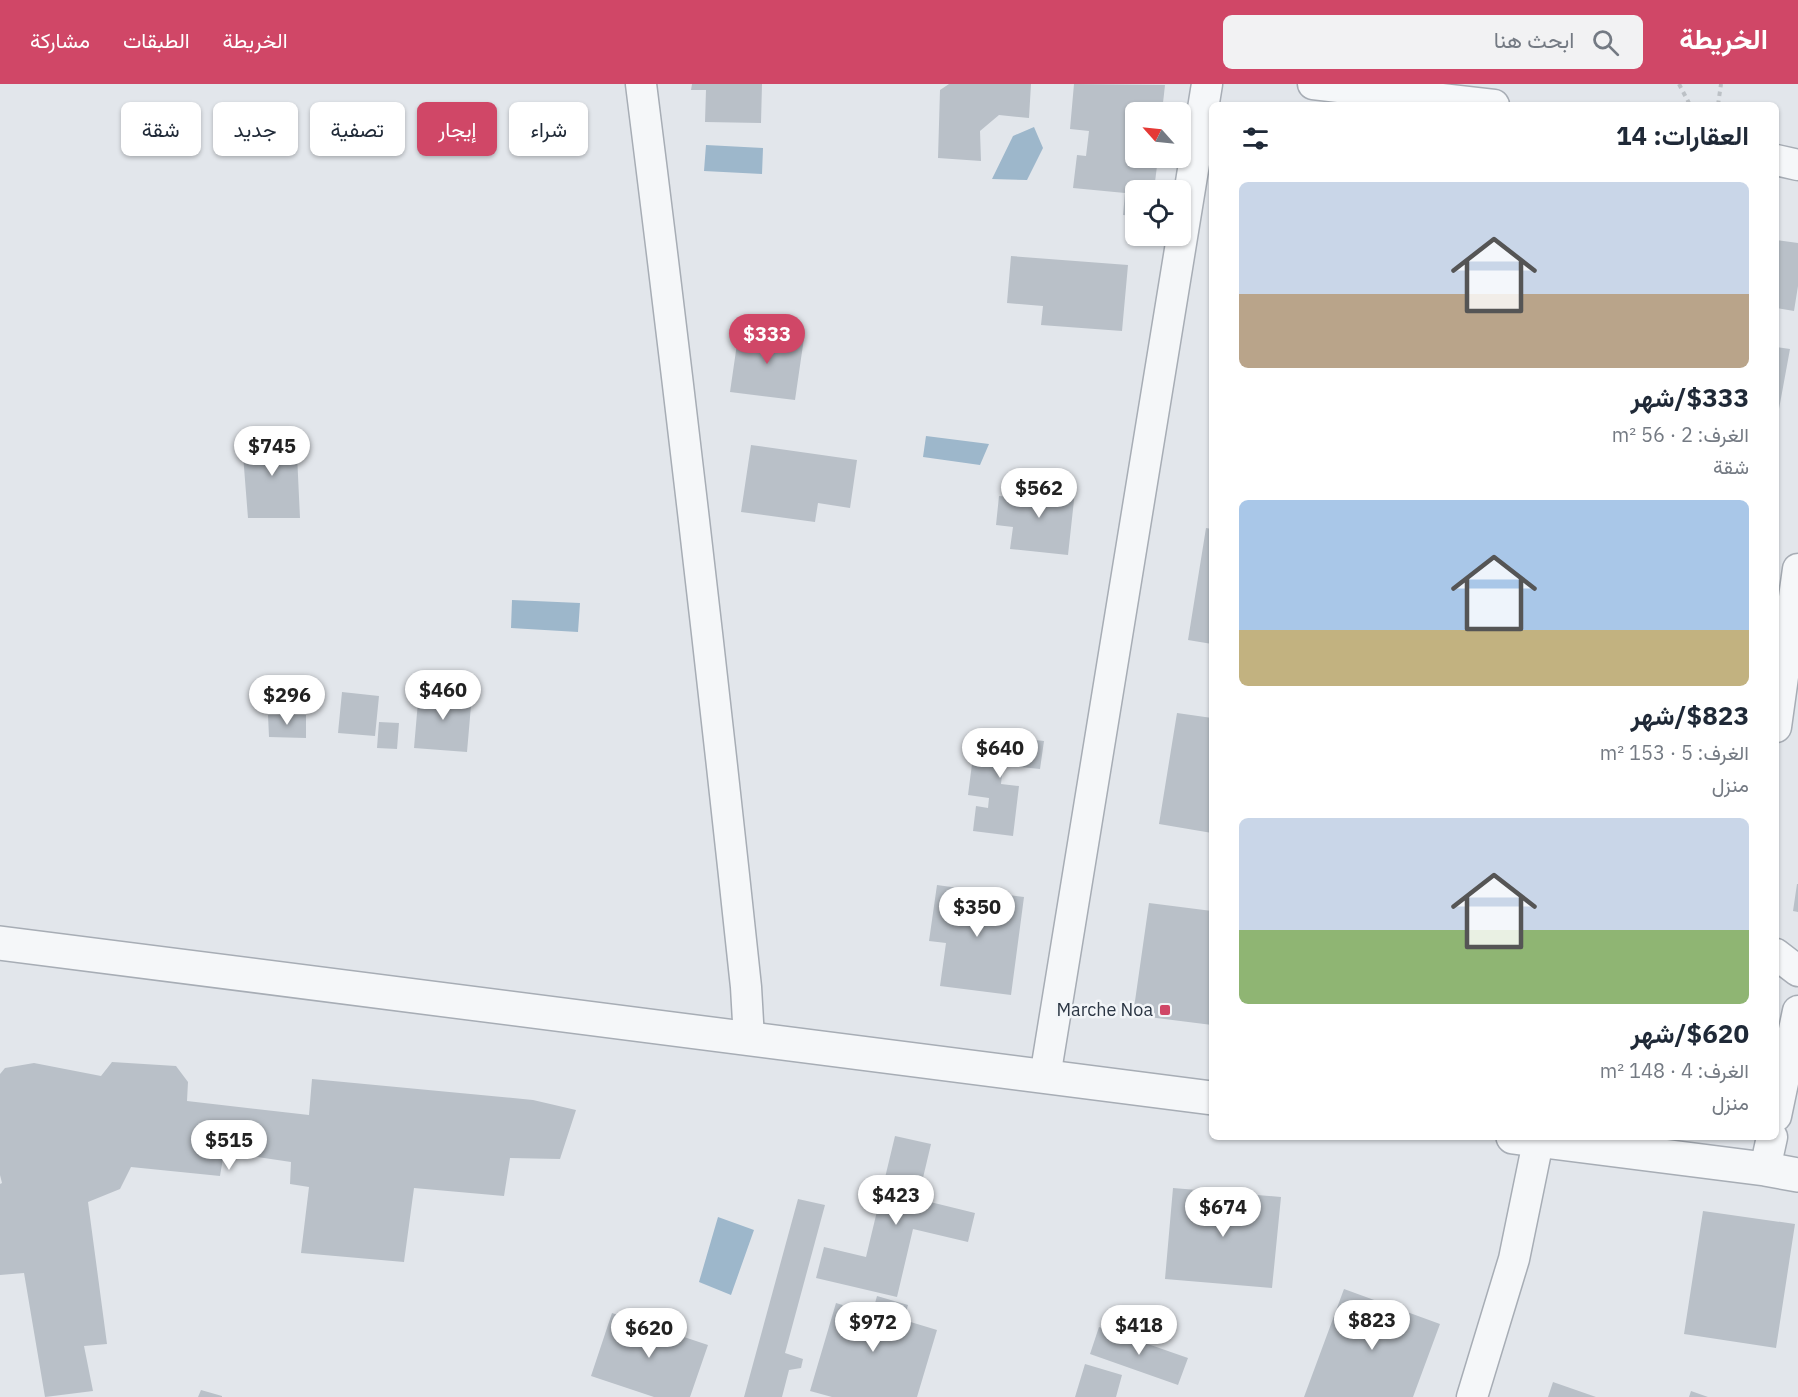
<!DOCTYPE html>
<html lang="ar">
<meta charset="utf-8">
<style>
body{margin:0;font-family:"IBM Plex Sans",Vazirmatn,sans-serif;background:#f2f2f3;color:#1f2937;direction:rtl;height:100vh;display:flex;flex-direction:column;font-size:22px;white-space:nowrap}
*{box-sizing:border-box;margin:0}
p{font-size:20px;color:#747a83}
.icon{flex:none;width:33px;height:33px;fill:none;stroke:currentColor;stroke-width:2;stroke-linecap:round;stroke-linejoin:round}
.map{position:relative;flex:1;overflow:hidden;direction:ltr}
.drawer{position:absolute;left:1209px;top:18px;width:570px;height:1038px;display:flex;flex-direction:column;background:#fff;border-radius:9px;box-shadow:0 2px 4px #0004;direction:rtl}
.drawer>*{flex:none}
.hud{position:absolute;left:18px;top:18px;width:570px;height:54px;direction:rtl;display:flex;gap:12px}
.needle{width:39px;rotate:297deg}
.tools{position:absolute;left:1125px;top:18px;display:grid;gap:12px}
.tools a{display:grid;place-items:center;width:66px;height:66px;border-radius:9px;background:#fff;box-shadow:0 2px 4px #0004;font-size:30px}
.price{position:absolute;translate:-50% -51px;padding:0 14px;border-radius:21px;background:#fff;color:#222;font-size:20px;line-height:39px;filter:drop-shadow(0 2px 3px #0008)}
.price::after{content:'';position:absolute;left:50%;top:36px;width:18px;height:14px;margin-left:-9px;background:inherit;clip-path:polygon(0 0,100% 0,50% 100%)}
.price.on{background:#d04767;color:#fff}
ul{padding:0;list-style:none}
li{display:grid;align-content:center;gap:12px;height:318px;padding:0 30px}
li span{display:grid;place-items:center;height:186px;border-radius:9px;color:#555}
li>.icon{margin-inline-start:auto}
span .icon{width:108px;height:108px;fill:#fffc;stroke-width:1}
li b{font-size:26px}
h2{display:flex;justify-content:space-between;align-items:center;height:72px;padding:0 30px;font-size:26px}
.chip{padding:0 21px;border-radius:9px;background:#fff;box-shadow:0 2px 4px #0004;font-size:21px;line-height:54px}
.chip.on{background:#d04767;color:#fff}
header{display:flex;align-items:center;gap:36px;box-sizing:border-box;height:84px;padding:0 30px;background:#d04767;color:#fff}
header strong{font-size:28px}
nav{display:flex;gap:33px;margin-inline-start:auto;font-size:21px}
.search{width:420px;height:54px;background:#f2f2f3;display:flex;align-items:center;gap:15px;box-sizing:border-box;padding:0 21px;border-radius:9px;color:#747a83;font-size:22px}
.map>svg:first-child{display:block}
.water{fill:#9db7cb}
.building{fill:#b9c0c8}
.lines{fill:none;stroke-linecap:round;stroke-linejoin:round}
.minor-casing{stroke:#a7adb5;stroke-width:33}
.tertiary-casing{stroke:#a7adb5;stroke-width:36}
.path{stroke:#bcc1c6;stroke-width:4;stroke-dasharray:4.5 4.5;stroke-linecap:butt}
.minor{stroke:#f5f7f9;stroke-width:30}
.tertiary{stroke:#f5f7f9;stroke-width:33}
.poi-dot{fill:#d04767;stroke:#f2f5f8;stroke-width:2}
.labels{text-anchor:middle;stroke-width:5;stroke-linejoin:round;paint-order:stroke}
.poi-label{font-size:18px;fill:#2a3543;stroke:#f2f5f8;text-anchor:end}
</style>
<header>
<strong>الخريطة</strong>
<div class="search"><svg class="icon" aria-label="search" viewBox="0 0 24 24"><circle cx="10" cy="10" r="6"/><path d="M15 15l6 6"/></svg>ابحث هنا</div>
<nav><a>الخريطة</a><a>الطبقات</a><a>مشاركة</a></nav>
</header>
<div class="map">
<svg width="1798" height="1313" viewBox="0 0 1798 1313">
<rect width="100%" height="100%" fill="#e2e6eb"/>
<path class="water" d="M1034,43L1043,64L1027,96L992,95L1013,52Z
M706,61L763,64L762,90L704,87Z
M926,352L989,360L980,381L923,373Z
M512,516L580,519L578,548L511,544Z
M718,1133L754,1146L731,1211L699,1198Z"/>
<path class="building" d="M692,0H762L761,39L705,38L706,6H691Z
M949,0H1031L1029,34L999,31L980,47L981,77L938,74L940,6Z
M1074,0L1165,1L1162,28H1136V74H1158L1154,106H1136V132L1123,131L1125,109L1073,104L1077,71L1086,72L1089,47L1070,45Z
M1776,156L1798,159V202L1794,227L1776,224Z
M1011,172L1128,181L1122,247L1041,241L1043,222L1007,219Z
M739,246L804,254L795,316L730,308Z
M1776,263L1790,265L1777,336L1776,335Z
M296,349L300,434H248L242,358Z
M751,361L857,376L850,424L818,419L815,438L741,428Z
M1021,401L1075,407L1068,471L1010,465L1013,443L996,441L999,412L1019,414Z
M1206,444L1212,445V560L1188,556Z
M419,606L472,610L467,668L414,664Z
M342,608L379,612L375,652L338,649Z
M1177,629L1212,634V749L1159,740Z
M268,631H306V654L269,653Z
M379,638L399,639L397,665L377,664Z
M976,649L1044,657L1040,685L1003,681L1001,700L1019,702L1013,752L973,747L976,722L988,724L989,714L968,711Z
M1797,800H1798V828L1793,827Z
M937,801L1024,813L1011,911L940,902L946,859L929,857Z
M1149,819L1212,827V941L1133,931Z
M112,978L176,982L188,998L187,1017L309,1031L312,995L533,1016L576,1026L560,1075L510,1074L504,1112L414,1104L404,1178L301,1169L309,1103L290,1100L291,1078L224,1068L220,1092L131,1083L120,1105L88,1118L107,1260L84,1262L93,1307L45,1313L24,1189L0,1191V1100L2,1099L0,1091V990L5,984L34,979L101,992Z
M895,1052L931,1060L918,1115L975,1129L968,1158L913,1145L897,1213L816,1194L824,1163L866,1173Z
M1173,1104L1281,1113L1272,1204L1165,1195Z
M798,1115L825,1121L785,1269L803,1275L801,1284L789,1286L782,1313H744Z
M1703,1127L1795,1140L1776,1264L1684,1250Z
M1344,1205L1440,1240L1413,1313H1304Z
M877,1212L908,1221L904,1236L937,1246L917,1313H832L810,1307L836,1219L872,1230Z
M612,1229L708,1261L690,1313H654L591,1292Z
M1099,1243L1188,1274L1178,1301L1090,1270Z
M1085,1280L1122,1291L1116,1313H1075Z
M1553,1298L1596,1313H1548Z
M201,1306L222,1312V1313H198Z
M1691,1307L1708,1313H1689Z"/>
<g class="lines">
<g class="minor-casing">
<path id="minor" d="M641,0C679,301 714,602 746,903L749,955
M1313,0L1494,21
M1776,76L1798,81
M1776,643L1798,485
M1776,870L1798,887
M1045,993L1207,0
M1776,1032L1798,927
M1765,1085L1772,1053
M1472,1313L1514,1175L1539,1053"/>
</g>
<g class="tertiary-casing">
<path id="tertiary" d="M0,859L1212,1014
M1513,1053L1765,1085L1798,1091"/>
</g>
<path class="path" d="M1679,0L1690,21
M1718,21L1721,0"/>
<use href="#minor" class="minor"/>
<use href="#tertiary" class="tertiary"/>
</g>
<rect class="poi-dot" x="1159" y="920" width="12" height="12" rx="3"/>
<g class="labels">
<g class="poi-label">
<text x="1153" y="932">Marche Noa</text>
</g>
</g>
</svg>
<div class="tools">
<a><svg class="needle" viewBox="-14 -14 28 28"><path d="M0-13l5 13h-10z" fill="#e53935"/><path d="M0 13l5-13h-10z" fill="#747a83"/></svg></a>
<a><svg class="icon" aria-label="locate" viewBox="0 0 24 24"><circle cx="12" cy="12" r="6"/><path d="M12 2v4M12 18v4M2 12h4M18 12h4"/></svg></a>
</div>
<b class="price on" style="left:767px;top:281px">$333</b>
<b class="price" style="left:272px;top:393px">$745</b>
<b class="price" style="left:1039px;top:435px">$562</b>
<b class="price" style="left:443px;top:637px">$460</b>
<b class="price" style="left:287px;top:642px">$296</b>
<b class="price" style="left:1000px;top:695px">$640</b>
<b class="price" style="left:977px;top:854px">$350</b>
<b class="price" style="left:229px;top:1087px">$515</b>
<b class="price" style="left:896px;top:1142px">$423</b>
<b class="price" style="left:1223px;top:1154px">$674</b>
<b class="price" style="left:1372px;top:1267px">$823</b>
<b class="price" style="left:873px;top:1269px">$972</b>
<b class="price" style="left:1139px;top:1272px">$418</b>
<b class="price" style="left:649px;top:1275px">$620</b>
<div class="hud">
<a class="chip">شراء</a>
<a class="chip on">إيجار</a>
<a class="chip">تصفية</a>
<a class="chip">جديد</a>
<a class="chip">شقة</a>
</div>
<section class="drawer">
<h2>العقارات: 14<svg class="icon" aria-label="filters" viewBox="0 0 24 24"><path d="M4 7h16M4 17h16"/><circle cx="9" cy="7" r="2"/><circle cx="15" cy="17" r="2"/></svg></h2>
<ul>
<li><span style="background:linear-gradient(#c9d6e8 60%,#b9a48a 0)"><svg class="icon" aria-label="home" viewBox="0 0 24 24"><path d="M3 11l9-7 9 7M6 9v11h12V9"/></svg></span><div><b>$333/شهر</b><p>الغرف: 2 · 56 m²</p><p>شقة</p></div></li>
<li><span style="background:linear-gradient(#a9c7e8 70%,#c2b280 0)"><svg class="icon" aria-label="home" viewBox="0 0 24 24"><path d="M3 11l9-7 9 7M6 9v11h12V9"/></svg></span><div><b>$823/شهر</b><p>الغرف: 5 · 153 m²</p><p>منزل</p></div></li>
<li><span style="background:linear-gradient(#c9d6e8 60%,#8fb573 0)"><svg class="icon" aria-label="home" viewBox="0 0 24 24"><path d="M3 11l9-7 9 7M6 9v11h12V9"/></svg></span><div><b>$620/شهر</b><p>الغرف: 4 · 148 m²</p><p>منزل</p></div></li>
</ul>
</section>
</div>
